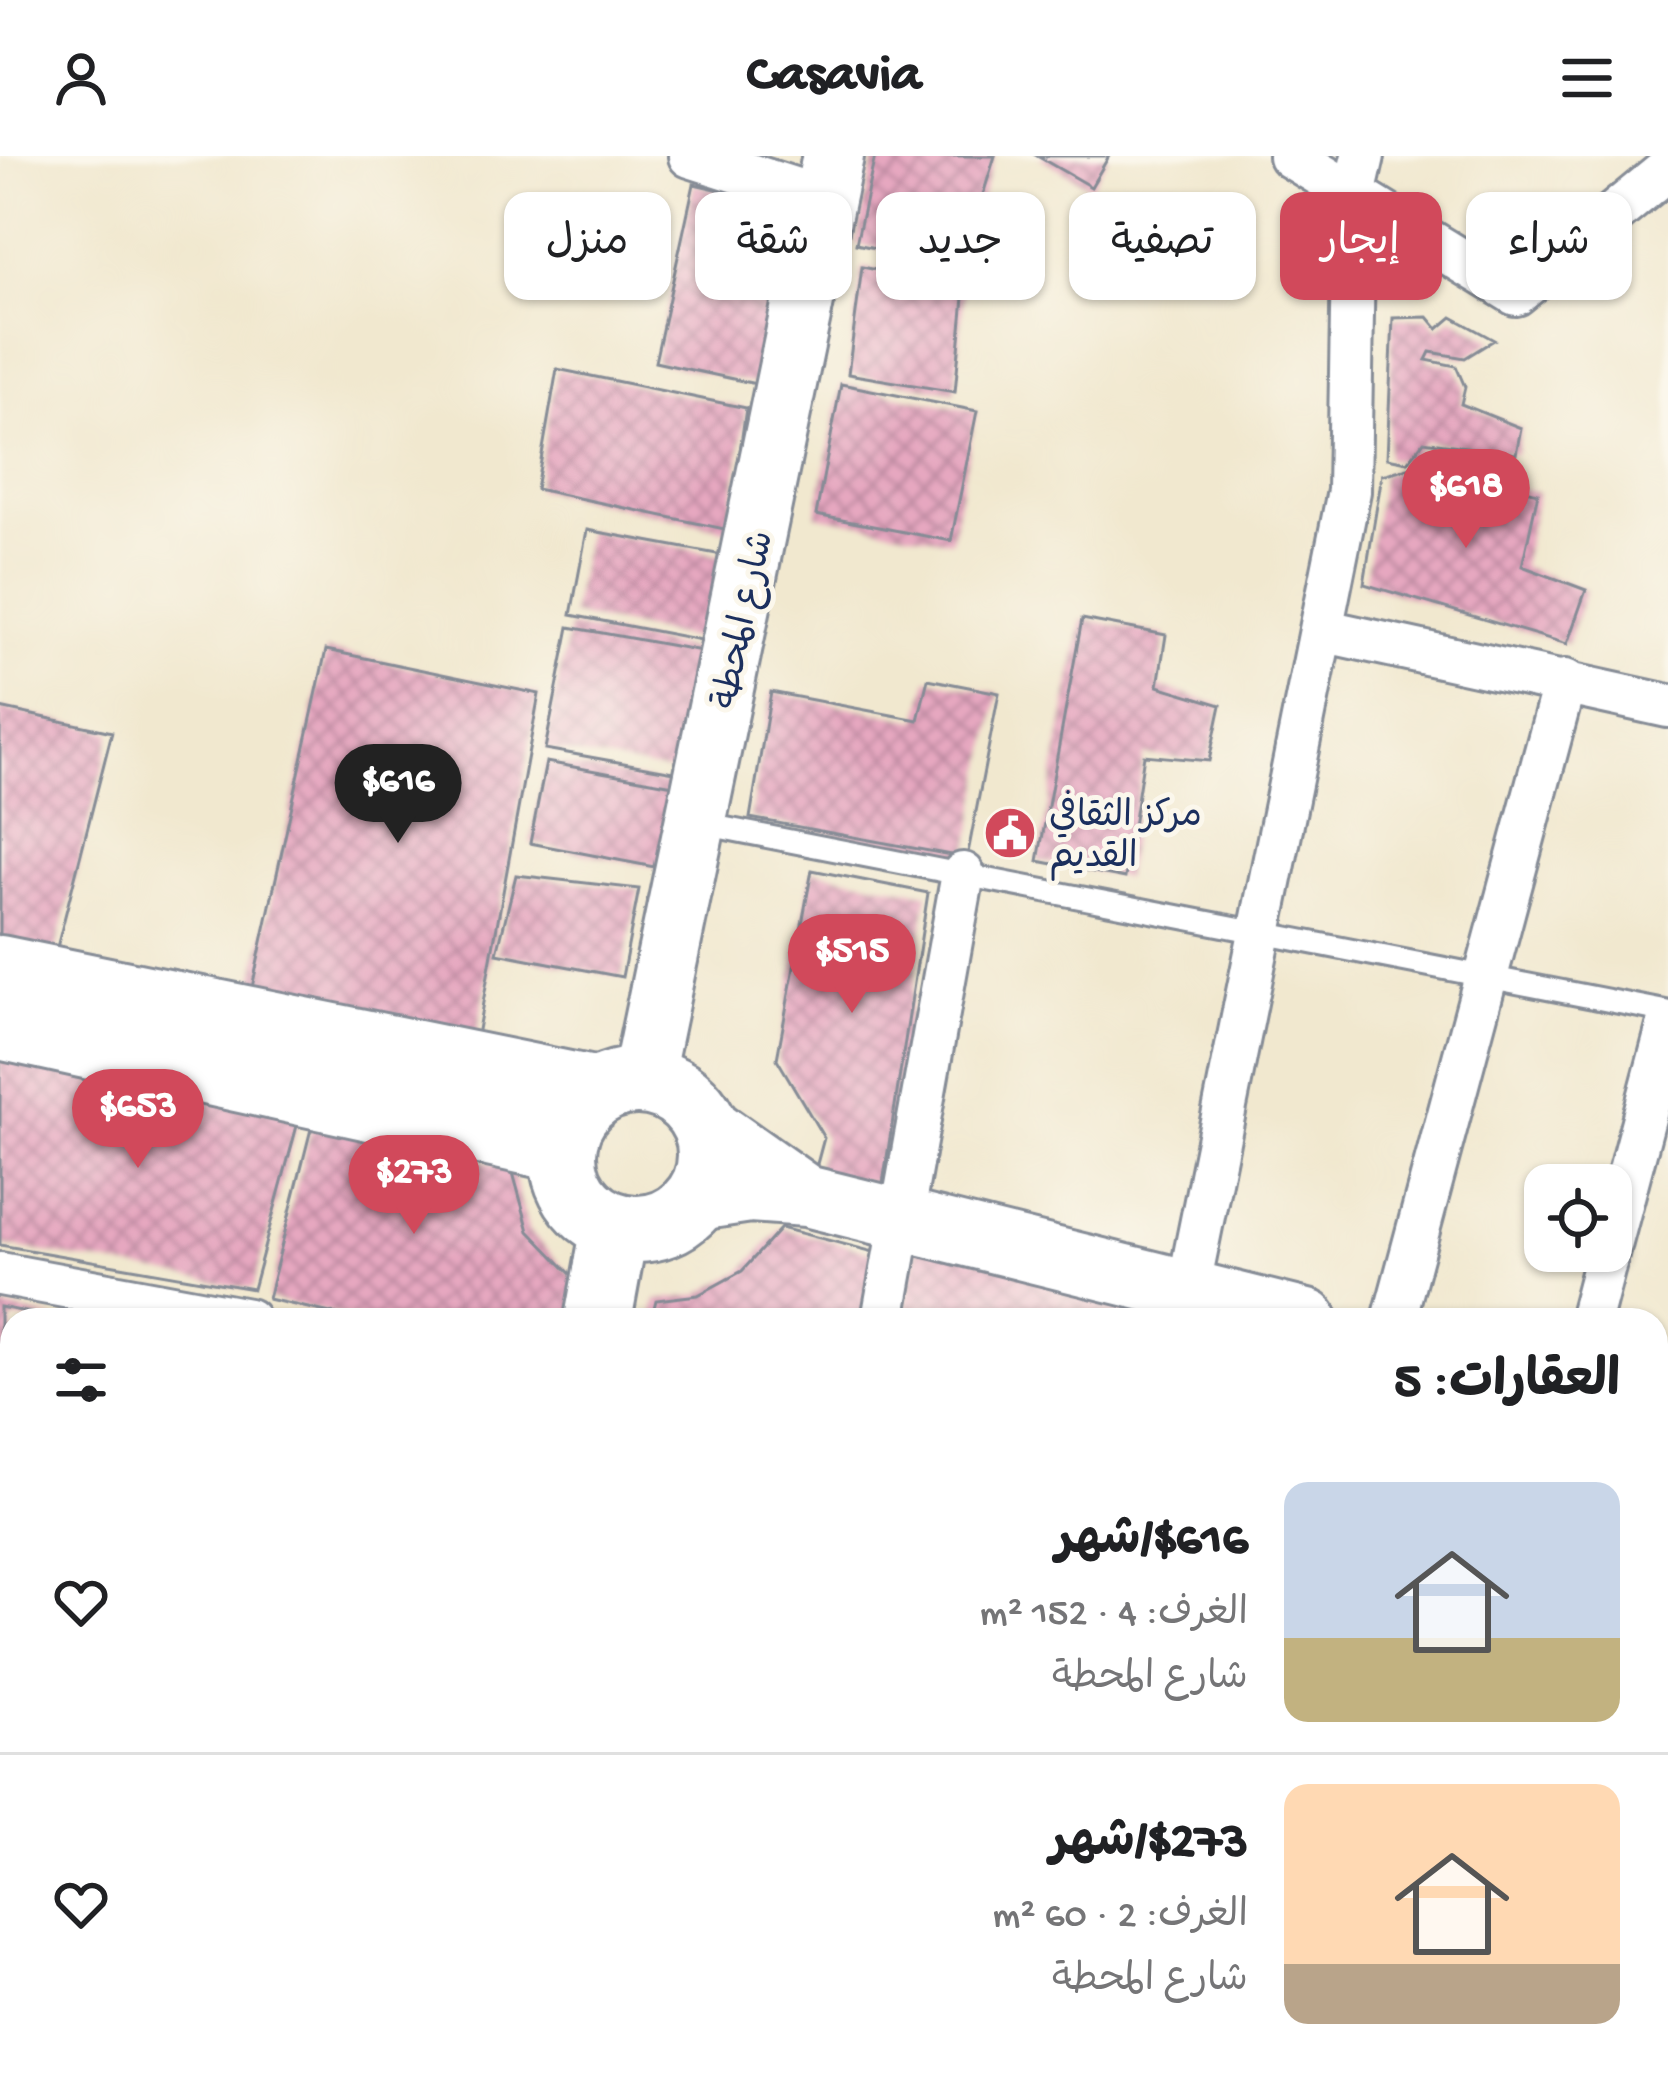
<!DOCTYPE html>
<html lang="ar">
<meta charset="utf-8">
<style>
body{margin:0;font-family:"Gochi Hand","Playpen Sans Arabic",sans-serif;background:#f6f6f6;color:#202124;direction:rtl;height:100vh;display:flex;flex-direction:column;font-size:45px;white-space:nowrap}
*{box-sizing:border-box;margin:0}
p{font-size:39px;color:#757577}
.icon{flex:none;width:66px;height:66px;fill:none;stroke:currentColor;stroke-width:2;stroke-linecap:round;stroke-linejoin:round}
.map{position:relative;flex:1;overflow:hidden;direction:ltr}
.side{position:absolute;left:0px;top:1152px;width:1668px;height:771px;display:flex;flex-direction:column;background:#fff;border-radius:36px 36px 0 0;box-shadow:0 3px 9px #0004;direction:rtl}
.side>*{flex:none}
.banner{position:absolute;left:36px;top:36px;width:1596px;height:108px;direction:rtl;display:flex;gap:24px}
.buttons{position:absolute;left:1524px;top:1008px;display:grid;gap:24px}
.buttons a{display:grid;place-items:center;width:108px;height:108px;border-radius:24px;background:#fff;box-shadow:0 3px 9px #0004;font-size:60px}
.price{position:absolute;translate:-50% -102px;padding:0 27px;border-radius:42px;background:#d1495b;color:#fff;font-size:39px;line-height:78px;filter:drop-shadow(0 3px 6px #0008)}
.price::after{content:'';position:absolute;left:50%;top:72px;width:36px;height:27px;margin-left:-18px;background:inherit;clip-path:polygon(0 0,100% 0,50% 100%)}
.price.selected{background:#222;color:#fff}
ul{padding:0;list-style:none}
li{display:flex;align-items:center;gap:36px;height:300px;padding:0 48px}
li+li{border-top:3px solid #e0e0e0}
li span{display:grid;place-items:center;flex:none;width:336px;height:240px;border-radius:24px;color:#555}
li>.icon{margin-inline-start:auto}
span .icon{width:144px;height:144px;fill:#fffc;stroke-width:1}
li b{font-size:51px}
h2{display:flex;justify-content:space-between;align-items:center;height:144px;padding:0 48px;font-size:51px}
.chip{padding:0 42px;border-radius:24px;background:#fff;box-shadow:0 3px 9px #0004;font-size:42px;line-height:108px}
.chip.selected{background:#d1495b;color:#fff}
header{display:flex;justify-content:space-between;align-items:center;height:156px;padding:0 48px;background:#fff;font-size:54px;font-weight:700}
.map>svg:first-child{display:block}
.building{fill:url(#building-cross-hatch)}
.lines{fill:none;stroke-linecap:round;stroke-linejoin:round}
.lane-casing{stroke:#868c96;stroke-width:27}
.street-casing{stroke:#868c96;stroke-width:48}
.secondary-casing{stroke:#868c96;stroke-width:66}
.primary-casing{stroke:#868c96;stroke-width:72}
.lane{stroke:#fff;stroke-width:21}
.street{stroke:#fff;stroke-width:42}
.secondary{stroke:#fff;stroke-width:60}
.primary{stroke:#fff;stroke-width:66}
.labels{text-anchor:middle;stroke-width:10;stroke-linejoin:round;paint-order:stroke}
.street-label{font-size:36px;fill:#1b2f5e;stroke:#fbf7ec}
.poi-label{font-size:36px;fill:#1b2f5e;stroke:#fbf7ec;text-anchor:start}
</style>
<header><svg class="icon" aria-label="menu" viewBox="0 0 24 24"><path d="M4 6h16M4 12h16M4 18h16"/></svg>Casavia<svg class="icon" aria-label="person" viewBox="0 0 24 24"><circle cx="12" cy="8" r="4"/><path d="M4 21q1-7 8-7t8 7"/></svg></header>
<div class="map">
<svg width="1668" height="1922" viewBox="0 0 1668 1922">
<defs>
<pattern id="building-cross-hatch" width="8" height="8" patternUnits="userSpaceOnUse" patternTransform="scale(3)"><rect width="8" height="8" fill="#e6a7c0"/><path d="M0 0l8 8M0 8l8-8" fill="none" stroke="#ba889f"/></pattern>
</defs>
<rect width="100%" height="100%" fill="#fbf7ec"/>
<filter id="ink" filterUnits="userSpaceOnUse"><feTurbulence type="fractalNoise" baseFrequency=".00833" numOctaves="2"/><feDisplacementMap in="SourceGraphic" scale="24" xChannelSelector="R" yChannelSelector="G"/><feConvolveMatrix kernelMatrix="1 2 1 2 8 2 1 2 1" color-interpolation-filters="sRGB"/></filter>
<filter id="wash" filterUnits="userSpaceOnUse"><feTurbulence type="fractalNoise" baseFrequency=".004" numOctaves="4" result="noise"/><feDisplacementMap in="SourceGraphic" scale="48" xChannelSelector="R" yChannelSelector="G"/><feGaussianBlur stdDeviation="2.7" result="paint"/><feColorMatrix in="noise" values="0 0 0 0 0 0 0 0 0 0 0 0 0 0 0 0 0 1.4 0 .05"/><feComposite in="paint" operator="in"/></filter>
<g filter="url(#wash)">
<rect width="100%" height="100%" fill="#f1e8cf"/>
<g id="blocks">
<path class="building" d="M875,0H995L981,45L1009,66L983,115L856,88Z
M1037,0H1109L1091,31Z
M694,28L794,51L756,228L655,206Z
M862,111L965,131L955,236L848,218Z
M1428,161L1438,173L1452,161L1494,184L1465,202L1430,196L1426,204L1456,210L1465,231L1461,248L1521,272L1516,298L1424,285L1408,306L1387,302L1393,162Z
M557,213L746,252L729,374L536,333Z
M841,228L977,255L951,385L816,359Z
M1423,308L1538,337L1522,410L1586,434L1567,488L1364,428L1382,319Z
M587,374L733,401L717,487L571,459Z
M1082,463L1166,479L1158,530L1221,549L1209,605L1144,599L1125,722L1038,705Z
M569,471L713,497L691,619L545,593Z
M326,494L539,538L476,885L251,836Z
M928,523L999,537L967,702L750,662L771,536L918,564Z
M0,552L112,576L54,803L0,792Z
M546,606L690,632L675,715L530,687Z
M812,714L928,737L883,1027L814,1019L824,982L777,903Z
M516,719L639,733L622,821L497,797Z
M0,896L301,955L253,1133L0,1089Z
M314,961L512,1013L529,1075L589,1137L585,1164H362L268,1143Z
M781,1072L878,1097L865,1164H651L656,1144L698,1139L742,1115Z
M918,1088L1168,1151L1165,1164H903Z
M0,1151L57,1162L12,1164V1403L0,1400Z
M119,1911H417L414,1922H117Z
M488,1911H701L715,1915L714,1922H486Z
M957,1911H1003L1001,1922Z"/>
</g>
</g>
<g filter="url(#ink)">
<use href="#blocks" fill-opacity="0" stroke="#868c96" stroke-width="3"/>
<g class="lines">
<g class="lane-casing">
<path id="lane" d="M698,667L1668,856"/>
</g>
<g class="street-casing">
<path id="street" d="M690,0L828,44
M1290,0L1516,138L1668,13
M1321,474L1668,550
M1611,1086L1668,871
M0,1118L248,1164
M883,1164L963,718
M1182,1164L1349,335L1354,39L1363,0
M1394,1164L1565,525
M1590,1164L1608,1095
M0,1422L12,1424
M1656,1552L1668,1556
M0,1723L12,1725
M1656,1754L1668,1702
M1656,1800L1668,1803
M817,1911L864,1922
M95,1922L98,1911
M742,1922L744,1911
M1037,1922L1039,1911
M1331,1922L1333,1911
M1618,1922L1620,1911"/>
</g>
<g class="secondary-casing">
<path id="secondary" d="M642,924L833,0
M707,970L806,1040
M697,1044L750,1036L806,1040L1307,1164
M1656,1248L1668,1251"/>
</g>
<g class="primary-casing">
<path id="primary" d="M0,813L598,935
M0,870L562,993
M563 999a74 74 0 1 1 148 0a74 74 0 1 1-148 0Z
M598,1164L615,1071
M450,1922L452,1911"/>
</g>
<use href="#lane" class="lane"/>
<use href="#street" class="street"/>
<use href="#secondary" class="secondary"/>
<use href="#primary" class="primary"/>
</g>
</g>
<defs>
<g id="civic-disc" transform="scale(2.7)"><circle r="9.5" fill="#d1495b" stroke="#fbf7ec"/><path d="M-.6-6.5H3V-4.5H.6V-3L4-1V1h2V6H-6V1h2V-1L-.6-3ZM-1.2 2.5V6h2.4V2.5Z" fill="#fff"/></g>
</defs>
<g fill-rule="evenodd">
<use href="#civic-disc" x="1010" y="677"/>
</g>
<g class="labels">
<g class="street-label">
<text transform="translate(740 463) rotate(-78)" y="13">شارع المحطة</text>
</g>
<g class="poi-label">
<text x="1049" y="669">مركز الثقافي<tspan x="1049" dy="41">القديم</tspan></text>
</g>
</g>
</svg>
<div class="buttons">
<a><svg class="icon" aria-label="locate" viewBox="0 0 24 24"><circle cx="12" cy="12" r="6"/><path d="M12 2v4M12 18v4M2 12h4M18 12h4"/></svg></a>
</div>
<b class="price" style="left:1466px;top:395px">$618</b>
<b class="price selected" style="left:398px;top:690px">$616</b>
<b class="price" style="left:852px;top:860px">$515</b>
<b class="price" style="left:138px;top:1015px">$653</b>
<b class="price" style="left:414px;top:1081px">$273</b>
<div class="banner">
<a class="chip">شراء</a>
<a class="chip selected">إيجار</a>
<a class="chip">تصفية</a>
<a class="chip">جديد</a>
<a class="chip">شقة</a>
<a class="chip">منزل</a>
</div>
<section class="side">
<h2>العقارات: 5<svg class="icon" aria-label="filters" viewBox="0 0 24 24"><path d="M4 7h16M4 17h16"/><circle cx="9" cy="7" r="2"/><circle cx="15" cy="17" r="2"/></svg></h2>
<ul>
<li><span style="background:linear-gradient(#c9d6e8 65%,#c2b280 0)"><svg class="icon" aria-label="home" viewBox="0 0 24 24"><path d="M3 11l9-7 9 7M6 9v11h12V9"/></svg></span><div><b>$616/شهر</b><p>الغرف: 4 · 152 m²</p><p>شارع المحطة</p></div><svg class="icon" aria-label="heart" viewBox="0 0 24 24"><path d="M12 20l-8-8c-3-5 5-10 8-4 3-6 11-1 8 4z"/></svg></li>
<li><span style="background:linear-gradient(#ffd9b3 75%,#b9a48a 0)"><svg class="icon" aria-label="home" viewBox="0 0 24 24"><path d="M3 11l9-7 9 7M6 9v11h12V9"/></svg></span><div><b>$273/شهر</b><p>الغرف: 2 · 60 m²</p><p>شارع المحطة</p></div><svg class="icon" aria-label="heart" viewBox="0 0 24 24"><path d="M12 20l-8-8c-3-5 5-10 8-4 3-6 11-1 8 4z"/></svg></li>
</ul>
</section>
</div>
